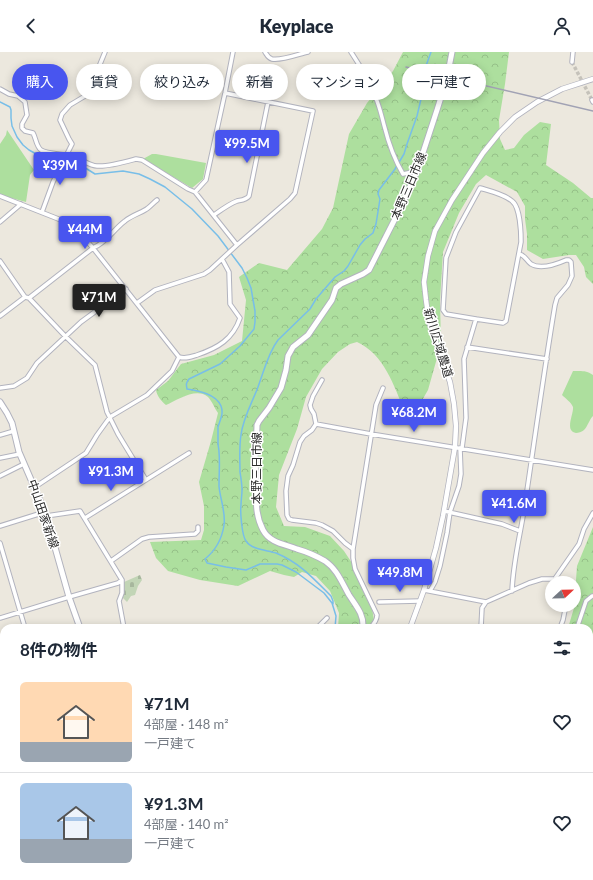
<!DOCTYPE html>
<html lang="ja">
<meta charset="utf-8">
<style>
body{margin:0;font-family:Lato,"Noto Sans JP",sans-serif;background:#f6f6f7;color:#1f2937;height:100vh;display:flex;flex-direction:column;font-size:15px;white-space:nowrap}
*{box-sizing:border-box;margin:0}
p{font-size:13px;color:#747a83}
.icon{flex:none;width:22px;height:22px;fill:none;stroke:currentColor;stroke-width:2;stroke-linecap:round;stroke-linejoin:round}
.map{position:relative;flex:1;overflow:hidden}
.side{position:absolute;left:0px;top:572px;width:593px;height:256px;display:flex;flex-direction:column;background:#fff;border-radius:12px 12px 0 0;box-shadow:0 2px 10px #0003}
.side>*{flex:none}
.top-card{position:absolute;left:12px;top:12px;width:569px;height:36px;display:flex;gap:8px}
.needle{width:26px;rotate:68deg}
.controls{position:absolute;left:545px;top:524px;display:grid;gap:8px}
.controls a{display:grid;place-items:center;width:36px;height:36px;border-radius:50%;background:#fff;box-shadow:0 2px 10px #0003;font-size:20px}
.price{position:absolute;translate:-50% -34px;padding:0 9px;border-radius:4px;background:#4855ef;color:#fff;font-size:13px;line-height:26px;filter:drop-shadow(0 1px 2px #0008)}
.price::after{content:'';position:absolute;left:50%;top:24px;width:12px;height:9px;margin-left:-6px;background:inherit;clip-path:polygon(0 0,100% 0,50% 100%)}
.price.active{background:#222;color:#fff}
ul{padding:0;list-style:none}
li{display:flex;align-items:center;gap:12px;height:100px;padding:0 20px}
li+li{border-top:1px solid #e0e1e3}
li span{display:grid;place-items:center;flex:none;width:112px;height:80px;border-radius:6px;color:#555}
li>.icon{margin-inline-start:auto}
span .icon{width:48px;height:48px;fill:#fffc;stroke-width:1}
li b{font-size:17px}
h2{display:flex;justify-content:space-between;align-items:center;height:48px;padding:0 20px;font-size:17px}
.pill{padding:0 14px;border-radius:18px;background:#fff;box-shadow:0 2px 10px #0003;font-size:14px;line-height:36px}
.pill.active{background:#4855ef;color:#fff}
header{display:flex;justify-content:space-between;align-items:center;height:52px;padding:0 20px;background:#fff;font-size:18px;font-weight:800}
.map>svg:first-child{display:block}
.grass{fill:#addf9e}
.forest{fill:url(#forest-crowns)}
.cemetery{fill:url(#cemetery-stones)}
.lines{fill:none;stroke-linecap:round;stroke-linejoin:round}
.stream{stroke:#78bee8;stroke-width:1.5}
.river{stroke:#78bee8;stroke-width:8}
.minor-tunnel{stroke:#c5c2ba;stroke-width:3.5;stroke-dasharray:3.5 2;stroke-linecap:butt}
.minor-casing{stroke:#b2b3be;stroke-width:5.5}
.tertiary-casing{stroke:#b2b3be;stroke-width:6}
.secondary-casing{stroke:#b2b3be;stroke-width:7}
.minor{stroke:#fff;stroke-width:3.5}
.tertiary{stroke:#fff;stroke-width:4.5}
.secondary{stroke:#fff;stroke-width:5}
.rail{stroke:#a1a2b4;stroke-width:1.5}
.labels{text-anchor:middle;stroke-width:3;stroke-linejoin:round;paint-order:stroke}
.street-label{font-size:12px;fill:#2b2b2b;stroke:#fff}
</style>
<header><svg class="icon" aria-label="back" viewBox="0 0 24 24"><path d="M15 5l-7 7 7 7"/></svg>Keyplace<svg class="icon" aria-label="person" viewBox="0 0 24 24"><circle cx="12" cy="8" r="4"/><path d="M4 21q1-7 8-7t8 7"/></svg></header>
<div class="map">
<svg width="593" height="828" viewBox="0 0 593 828">
<defs>
<pattern id="forest-crowns" width="20" height="18" patternUnits="userSpaceOnUse"><rect width="20" height="18" fill="#addf9e"/><path d="M2 6a3 3 0 1 1 6 0M12 15a3 3 0 1 1 6 0" fill="none" stroke="#95c088"/></pattern>
<pattern id="cemetery-stones" width="16" height="16" patternUnits="userSpaceOnUse"><rect width="16" height="16" fill="#c2d5b6"/><path d="M2 7V4a2 2 0 0 1 4 0v3zM10 15v-3a2 2 0 0 1 4 0v3z" fill="#a7b79d"/></pattern>
</defs>
<rect width="100%" height="100%" fill="#ece8de"/>
<path class="grass" d="M7,78L34,118L30,123L26,150L0,143V92L6,83Z
M152,102H156L206,111L203,127L192,136L143,107Z
M573,319C580,319 587,318 593,323V364C589,368 588,374 584,378C582,380 578,381 576,381C564,379 574,362 573,355C571,350 566,347 562,343Z"/>
<path class="forest" d="M403,0H509L505,32L499,68L500,87L505,98L514,96L524,83L540,70L551,72L546,113L573,131L591,146H593V232L586,225L584,215L576,203H569L543,207L527,198V182L525,167V154L517,140L486,123L476,132L459,161L443,200L440,249L441,292L428,338L417,357L405,360C394,334 384,302 357,290L350,292L338,300L322,317L306,345L297,377L279,423L276,455L284,474L305,475L330,484L344,499L356,517L371,550L374,568L373,576H338L339,561L330,539L316,524L302,520L294,525L284,523L270,519L238,534L200,528L168,519L156,506L150,490L201,488L204,478V454L199,430L211,389L218,361C215,357 212,349 208,345C196,335 178,348 166,353C161,349 157,344 156,338L168,329L181,312L214,303L242,289L246,248L239,225L259,211L287,218L322,177L333,156L349,82L367,51L393,19Z
M593,475V668L589,680V576H568L574,556L577,514Z
M0,630L4,632L3,809L0,801Z
M92,824H165L166,828H94Z
M305,824H333L331,828H304Z
M493,824H553L552,828H492Z"/>
<path class="cemetery" d="M140,523L142,528L138,534L135,543L131,544L127,550L123,546L124,530Z"/>
<g class="lines">
<path class="stream" d="M0,50L10,55L11,58V66L12,74L17,85L23,93L29,98L38,103L69,109L87,117L95,122L123,119L139,122L150,127L165,135L192,157L218,184L242,216L247,226L251,236L255,259V270L254,277L240,294L220,312L189,327C186,331 186,332 187,337C199,339 216,342 221,354C224,362 220,368 218,375C218,380 218,386 218,391C218,394 219,397 219,400C220,411 219,422 219,434C220,447 226,460 224,473C222,487 216,498 205,507L207,511L226,515L246,518L260,512H277L282,513L296,520L324,541L332,551L336,564L335,576
M333,552V549L331,544C313,526 300,511 276,501C267,498 252,498 246,489C242,484 240,460 241,453C241,448 242,443 242,438C242,432 241,426 240,420C240,408 239,395 241,383C243,366 252,351 258,335C264,319 268,301 278,288L310,257L316,247L335,225L344,219L348,214L360,193L365,187L373,181L376,172L380,147L378,142L379,138L395,117L404,102L407,92L417,64L421,47L420,40L422,25L431,0"/>
<path class="river" d="M589,729L593,718
M571,828L572,824"/>
<path class="minor-tunnel" d="M572,10L592,48"/>
<g class="minor-casing">
<path id="minor" d="M265,0C267,3 268,6 272,7C281,9 299,2 308,0
M351,0C361,15 371,32 377,49C380,57 382,65 384,73C388,89 394,107 403,122L417,119
M572,10L573,0
M0,37L9,42L18,44L25,50L27,63L22,72V76L25,79L33,81C36,86 36,94 41,98C47,102 66,102 74,105C81,107 90,114 97,114C108,115 125,110 136,107L142,108L188,137L195,140L237,193
M592,48L593,50
M195,140L206,128L225,41L233,0
M0,144L61,168L76,177L93,196L179,305C186,307 191,305 197,303C218,296 233,287 240,266L230,252L229,220L222,207
M42,160L53,130L72,92L69,87L60,68L62,62L70,53L85,44L89,39L105,0
M214,163C221,158 229,152 237,149C242,148 246,148 249,144L268,50
M0,170L21,152
M0,209L25,245L29,246L65,284L95,313L107,360L118,382L146,428
M29,246L93,196C106,191 114,177 125,169C131,164 138,162 145,158C149,156 153,151 157,148
M137,251L155,238L204,222L210,218L237,193L290,147L295,141L313,59L225,41
M0,264L25,245
M467,295L547,307
M0,336L14,334L27,326L37,311L81,270L126,237
M316,372L314,362L311,357L310,353L313,344L322,328
M0,383L14,379
M462,396L466,366L464,307L476,267L446,262L443,258L446,206L456,180L480,136C490,139 504,142 512,149C520,155 521,180 521,190L506,269L503,271L476,267
M0,406L20,402
M0,424L24,412
M35,435L86,401L97,383L110,365L147,343L172,319L179,305
M444,459L502,472L520,479
M85,466L189,401
M0,474L45,460
M0,491L25,576
M353,497L345,491L333,479L322,473L316,471L292,468L289,467L287,463L286,439L288,424L293,413L300,390L304,384L312,378L316,372L371,382L593,418
M111,509L142,487L149,485L195,482L198,479V475
M122,528V541L119,549L124,576
M554,528L579,492L584,477L593,461
M424,538L486,550
M430,539L435,530L440,514L447,481L450,460L459,434L461,422L460,396
M512,539C513,509 521,480 525,452C535,385 544,319 555,253L557,246L568,233L572,224L571,210L569,208H566C557,212 541,218 531,212C526,208 525,203 519,202
M379,550L420,549
M0,566L69,545L118,531L122,528L80,459L46,464
M317,576L327,566
M370,576C374,572 377,568 377,563L355,517L353,506V497L376,353L383,336
M481,576L482,556L486,550L529,531L542,527H553L560,531
M560,576L563,568L566,553
M577,576L586,549L592,544H593
M589,647L593,615
M589,695L593,701
M589,759L593,741
M47,824L48,828
M412,824V828
M349,828L351,824
M456,828L457,824
M578,828V824"/>
</g>
<g class="tertiary-casing">
<path id="tertiary" d="M410,576L424,538L436,496L443,464L455,395L456,374L454,352L450,330L429,270L426,248L424,230L428,204L435,179L452,148L483,101L500,80L515,65L537,50L562,37L593,27
M0,762L4,764"/>
</g>
<g class="secondary-casing">
<path id="secondary" d="M0,350L7,361L12,371L19,400L45,460L69,545L80,576
M363,576C364,562 356,554 349,543C342,531 337,517 325,509C318,505 304,499 297,497C284,492 270,491 263,478C254,461 257,446 256,428C256,421 255,413 255,406C255,395 257,384 257,373L259,369L269,356L281,336L286,318L288,304L293,295L308,283L332,248L336,236L341,232L363,222L369,218L401,155L417,119L437,58L447,26L452,0
M206,824L208,828
M252,828L253,824"/>
</g>
<use href="#minor" class="minor"/>
<use href="#tertiary" class="tertiary"/>
<use href="#secondary" class="secondary"/>
<path class="rail" d="M406,15L593,59"/>
</g>
<g class="labels">
<g class="street-label">
<text transform="translate(409 134) rotate(-67)" y="4">本野三日市線</text>
<text transform="translate(438 291) rotate(73)" y="4">新川広域農道</text>
<text transform="translate(257 416) rotate(-90)" y="4">本野三日市線</text>
<text transform="translate(43 462) rotate(71)" y="4">中山田家新線</text>
</g>
</g>
</svg>
<div class="controls">
<a><svg class="needle" viewBox="-14 -14 28 28"><path d="M0-13l5 13h-10z" fill="#e53935"/><path d="M0 13l5-13h-10z" fill="#747a83"/></svg></a>
</div>
<b class="price" style="left:247px;top:112px">¥99.5M</b>
<b class="price" style="left:60px;top:134px">¥39M</b>
<b class="price" style="left:85px;top:198px">¥44M</b>
<b class="price active" style="left:99px;top:266px">¥71M</b>
<b class="price" style="left:414px;top:381px">¥68.2M</b>
<b class="price" style="left:111px;top:440px">¥91.3M</b>
<b class="price" style="left:514px;top:472px">¥41.6M</b>
<b class="price" style="left:400px;top:541px">¥49.8M</b>
<div class="top-card">
<a class="pill active">購入</a>
<a class="pill">賃貸</a>
<a class="pill">絞り込み</a>
<a class="pill">新着</a>
<a class="pill">マンション</a>
<a class="pill">一戸建て</a>
</div>
<section class="side">
<h2>8件の物件<svg class="icon" aria-label="filters" viewBox="0 0 24 24"><path d="M4 7h16M4 17h16"/><circle cx="9" cy="7" r="2"/><circle cx="15" cy="17" r="2"/></svg></h2>
<ul>
<li><span style="background:linear-gradient(#ffd9b3 75%,#9aa5b1 0)"><svg class="icon" aria-label="home" viewBox="0 0 24 24"><path d="M3 11l9-7 9 7M6 9v11h12V9"/></svg></span><div><b>¥71M</b><p>4部屋 · 148 m²</p><p>一戸建て</p></div><svg class="icon" aria-label="heart" viewBox="0 0 24 24"><path d="M12 20l-8-8c-3-5 5-10 8-4 3-6 11-1 8 4z"/></svg></li>
<li><span style="background:linear-gradient(#a9c7e8 70%,#9aa5b1 0)"><svg class="icon" aria-label="home" viewBox="0 0 24 24"><path d="M3 11l9-7 9 7M6 9v11h12V9"/></svg></span><div><b>¥91.3M</b><p>4部屋 · 140 m²</p><p>一戸建て</p></div><svg class="icon" aria-label="heart" viewBox="0 0 24 24"><path d="M12 20l-8-8c-3-5 5-10 8-4 3-6 11-1 8 4z"/></svg></li>
</ul>
</section>
</div>
